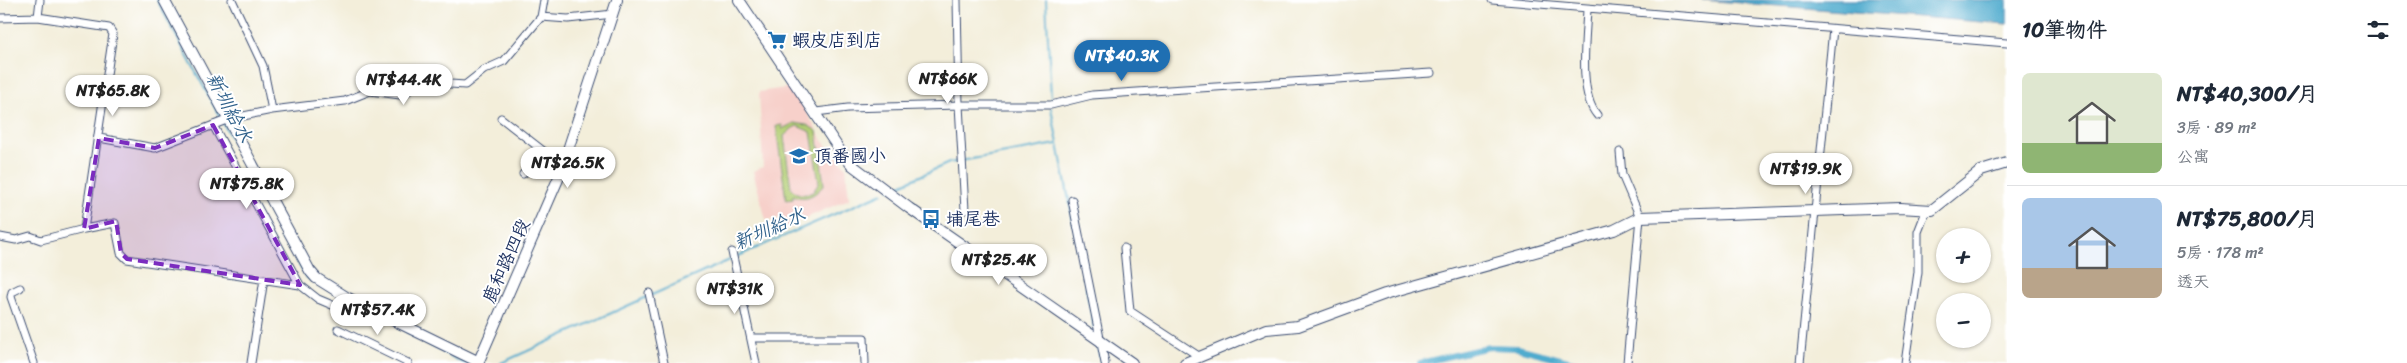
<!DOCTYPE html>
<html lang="zh-TW">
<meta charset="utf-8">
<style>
body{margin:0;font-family:Sriracha,"LXGW WenKai TC",sans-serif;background:#f6f6f7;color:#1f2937;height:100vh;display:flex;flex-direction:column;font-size:19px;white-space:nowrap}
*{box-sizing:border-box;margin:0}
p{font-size:16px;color:#747a83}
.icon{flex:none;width:28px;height:28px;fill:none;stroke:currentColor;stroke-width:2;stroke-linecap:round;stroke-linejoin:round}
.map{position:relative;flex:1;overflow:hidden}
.details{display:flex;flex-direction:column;background:#fff;width:400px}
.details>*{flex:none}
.controls{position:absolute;left:1936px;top:228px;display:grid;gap:10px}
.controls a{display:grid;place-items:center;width:55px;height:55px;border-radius:50%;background:#fff;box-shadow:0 1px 4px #0004;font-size:25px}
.price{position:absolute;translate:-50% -42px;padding:0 11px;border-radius:18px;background:#fff;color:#222;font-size:16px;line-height:32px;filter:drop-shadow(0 1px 2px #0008)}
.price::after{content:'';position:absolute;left:50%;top:30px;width:15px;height:11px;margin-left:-8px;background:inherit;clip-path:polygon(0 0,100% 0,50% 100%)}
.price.selected{background:#1f6fb2;color:#fff}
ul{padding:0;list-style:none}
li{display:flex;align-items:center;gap:15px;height:125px;padding:0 15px}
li+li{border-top:1px solid #e0e1e3}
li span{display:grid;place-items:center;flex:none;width:140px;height:100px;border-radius:8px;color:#555}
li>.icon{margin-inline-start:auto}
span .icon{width:60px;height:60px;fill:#fffc;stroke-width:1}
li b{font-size:21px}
h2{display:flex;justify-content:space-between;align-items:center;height:60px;padding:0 15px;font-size:21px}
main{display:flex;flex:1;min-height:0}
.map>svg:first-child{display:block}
.built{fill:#f7d0ca}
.green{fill:#b3ce74;stroke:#677e69;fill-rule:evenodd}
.water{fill:#50abce;stroke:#366d96}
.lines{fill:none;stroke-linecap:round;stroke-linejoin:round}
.stream{stroke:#50abce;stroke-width:2}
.canal{stroke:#50abce;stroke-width:6}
.street-casing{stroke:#3b4c71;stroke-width:9}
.secondary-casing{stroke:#3b4c71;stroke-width:12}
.street{stroke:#fff;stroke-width:7}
.secondary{stroke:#fff;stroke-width:10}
.marked{fill:#7b2cbf;fill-opacity:0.2;stroke:#7b2cbf;stroke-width:4;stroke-dasharray:10 6;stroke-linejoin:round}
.labels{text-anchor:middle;stroke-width:4;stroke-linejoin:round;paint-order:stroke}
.poi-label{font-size:18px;fill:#1b2f5e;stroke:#fff;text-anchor:start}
.street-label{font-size:18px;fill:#1b2f5e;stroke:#fff}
.water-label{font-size:19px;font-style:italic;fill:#30618b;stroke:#fff}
</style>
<main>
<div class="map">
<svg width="2007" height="363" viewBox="0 0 2007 363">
<rect width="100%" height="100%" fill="#fff"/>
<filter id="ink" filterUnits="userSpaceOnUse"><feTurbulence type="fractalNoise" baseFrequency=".02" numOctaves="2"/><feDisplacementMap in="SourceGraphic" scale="10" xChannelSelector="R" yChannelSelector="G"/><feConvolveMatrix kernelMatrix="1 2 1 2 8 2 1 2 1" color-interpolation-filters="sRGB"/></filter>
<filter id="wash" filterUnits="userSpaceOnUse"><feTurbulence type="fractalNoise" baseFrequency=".0096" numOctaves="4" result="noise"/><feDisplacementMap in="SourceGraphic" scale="20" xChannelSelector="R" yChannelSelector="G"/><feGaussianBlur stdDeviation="1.12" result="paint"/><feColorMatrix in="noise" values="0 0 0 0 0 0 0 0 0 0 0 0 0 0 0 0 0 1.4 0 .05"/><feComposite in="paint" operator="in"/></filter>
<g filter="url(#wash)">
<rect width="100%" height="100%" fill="#f3eeda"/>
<path class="built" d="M792,87L824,143L846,167L849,199L785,227L780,218L766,220L753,171L763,167L759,92Z"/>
<path class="green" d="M794,123L807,125L817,131L824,185C815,195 807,201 793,195V199L786,200L776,126L782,125V129ZM797,126L811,132L819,183L813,192C804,196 797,195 791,188L784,136L793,128Z"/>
<path class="water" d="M1702,0H2007V24Z"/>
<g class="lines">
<path class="stream" d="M157,0L221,119
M1046,0L1051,98
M1051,108L1095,333
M223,123L306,277L311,280
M889,190L949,163L1057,144
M736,257L883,193
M652,295L732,259
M407,332L459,361L468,363
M1097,343L1101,363
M501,363L647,297"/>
<path class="canal" d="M1420,363L1489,347L1518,348L1576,363"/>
</g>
</g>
<g filter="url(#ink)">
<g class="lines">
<g class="street-casing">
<path id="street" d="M232,0L263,66L272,110
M957,0L959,105L965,210
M1492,0L2007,43
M1587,9C1586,37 1578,93 1597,115
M38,17L40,0
M541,17L568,19L613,14
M0,18L38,17L109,28L113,34L84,229L41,240L30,236L16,240L0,237
M816,112L848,108L959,105H1051L1092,95L1137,92L1431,73
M501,118L546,153
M213,125L300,285
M99,138L155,148L229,119L272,110L345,101L370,91L400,95L408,91L412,85L422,82L465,85L484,70L504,61L541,17L544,0
M1620,152L1622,175L1640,217L1627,363
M523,174L546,153L563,166
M1072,200L1105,363
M84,229L115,223L121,253L127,259L300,285L318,299L344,310
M1124,248L1130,311L1200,357
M732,252L756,363
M20,288L12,292L11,297L34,363
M649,293L664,363
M338,329L408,363
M751,338H864L865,363
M251,363L264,279
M1800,363L1833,29
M1905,363L1918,272V232L1925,214L1931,210"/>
</g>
<g class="secondary-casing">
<path id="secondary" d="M164,0L310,271L316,278L348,298L479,362
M739,0L841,152L852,165L909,208L1132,363
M478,363L559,177L617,0
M1185,363L1266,329L1298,326L1385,294L1614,230L1640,217L1900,208L1932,210L1981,171L2007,163"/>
</g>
<use href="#street" class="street"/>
<use href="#secondary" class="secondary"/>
</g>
</g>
<path class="marked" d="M213,125L300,285L127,259L121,253L116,221L84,229L99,138L155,148Z"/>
<defs>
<g id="supermarket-bare" transform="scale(1.5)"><path d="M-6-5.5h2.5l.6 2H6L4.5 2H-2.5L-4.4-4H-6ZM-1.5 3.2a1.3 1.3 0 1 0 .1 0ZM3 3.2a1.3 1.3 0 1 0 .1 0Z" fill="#1f6fb2" stroke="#fff" stroke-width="2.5" paint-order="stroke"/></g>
<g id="school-bare" transform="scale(1.5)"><path d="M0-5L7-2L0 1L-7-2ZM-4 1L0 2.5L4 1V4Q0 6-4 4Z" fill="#1f6fb2" stroke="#fff" stroke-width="2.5" paint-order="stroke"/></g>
<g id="bus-bare" transform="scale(1.5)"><path d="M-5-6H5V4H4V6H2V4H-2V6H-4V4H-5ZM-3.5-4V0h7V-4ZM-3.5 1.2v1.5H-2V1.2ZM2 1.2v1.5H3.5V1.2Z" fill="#1f6fb2" stroke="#fff" stroke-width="2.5" paint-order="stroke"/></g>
</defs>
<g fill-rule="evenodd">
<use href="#supermarket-bare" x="777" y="40"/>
<use href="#school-bare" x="799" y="156"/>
<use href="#bus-bare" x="931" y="219"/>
</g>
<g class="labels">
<g class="poi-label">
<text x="792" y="46">蝦皮店到店</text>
<text x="814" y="162">頂番國小</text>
<text x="946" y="225">埔尾巷</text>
</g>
<g class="street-label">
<text transform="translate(506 261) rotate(-66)" y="6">鹿和路四段</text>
</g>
<g class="water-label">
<text transform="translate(230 107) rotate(62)" y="7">新圳給水</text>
<text transform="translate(769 228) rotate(-24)" y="7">新圳給水</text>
</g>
</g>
</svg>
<div class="controls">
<a>+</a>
<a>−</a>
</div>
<b class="price selected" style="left:1122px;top:82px">NT$40.3K</b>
<b class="price" style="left:948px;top:105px">NT$66K</b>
<b class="price" style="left:404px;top:106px">NT$44.4K</b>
<b class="price" style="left:113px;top:117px">NT$65.8K</b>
<b class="price" style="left:568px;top:189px">NT$26.5K</b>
<b class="price" style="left:1806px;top:195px">NT$19.9K</b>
<b class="price" style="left:247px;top:210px">NT$75.8K</b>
<b class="price" style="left:999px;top:286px">NT$25.4K</b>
<b class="price" style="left:735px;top:315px">NT$31K</b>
<b class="price" style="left:378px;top:336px">NT$57.4K</b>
</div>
<section class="details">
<h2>10筆物件<svg class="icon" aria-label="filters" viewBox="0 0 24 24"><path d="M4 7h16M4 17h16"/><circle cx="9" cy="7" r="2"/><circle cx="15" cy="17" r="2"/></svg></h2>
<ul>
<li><span style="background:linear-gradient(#dfe7d0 70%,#8fb573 0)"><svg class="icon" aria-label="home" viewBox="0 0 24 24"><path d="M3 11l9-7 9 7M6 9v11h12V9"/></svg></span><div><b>NT$40,300/月</b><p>3房 · 89 m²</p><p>公寓</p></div></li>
<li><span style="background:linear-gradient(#a9c7e8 70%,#b9a48a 0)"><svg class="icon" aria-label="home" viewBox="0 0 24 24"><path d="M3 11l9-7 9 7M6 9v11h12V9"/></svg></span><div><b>NT$75,800/月</b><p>5房 · 178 m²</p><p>透天</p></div></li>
</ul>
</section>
</main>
